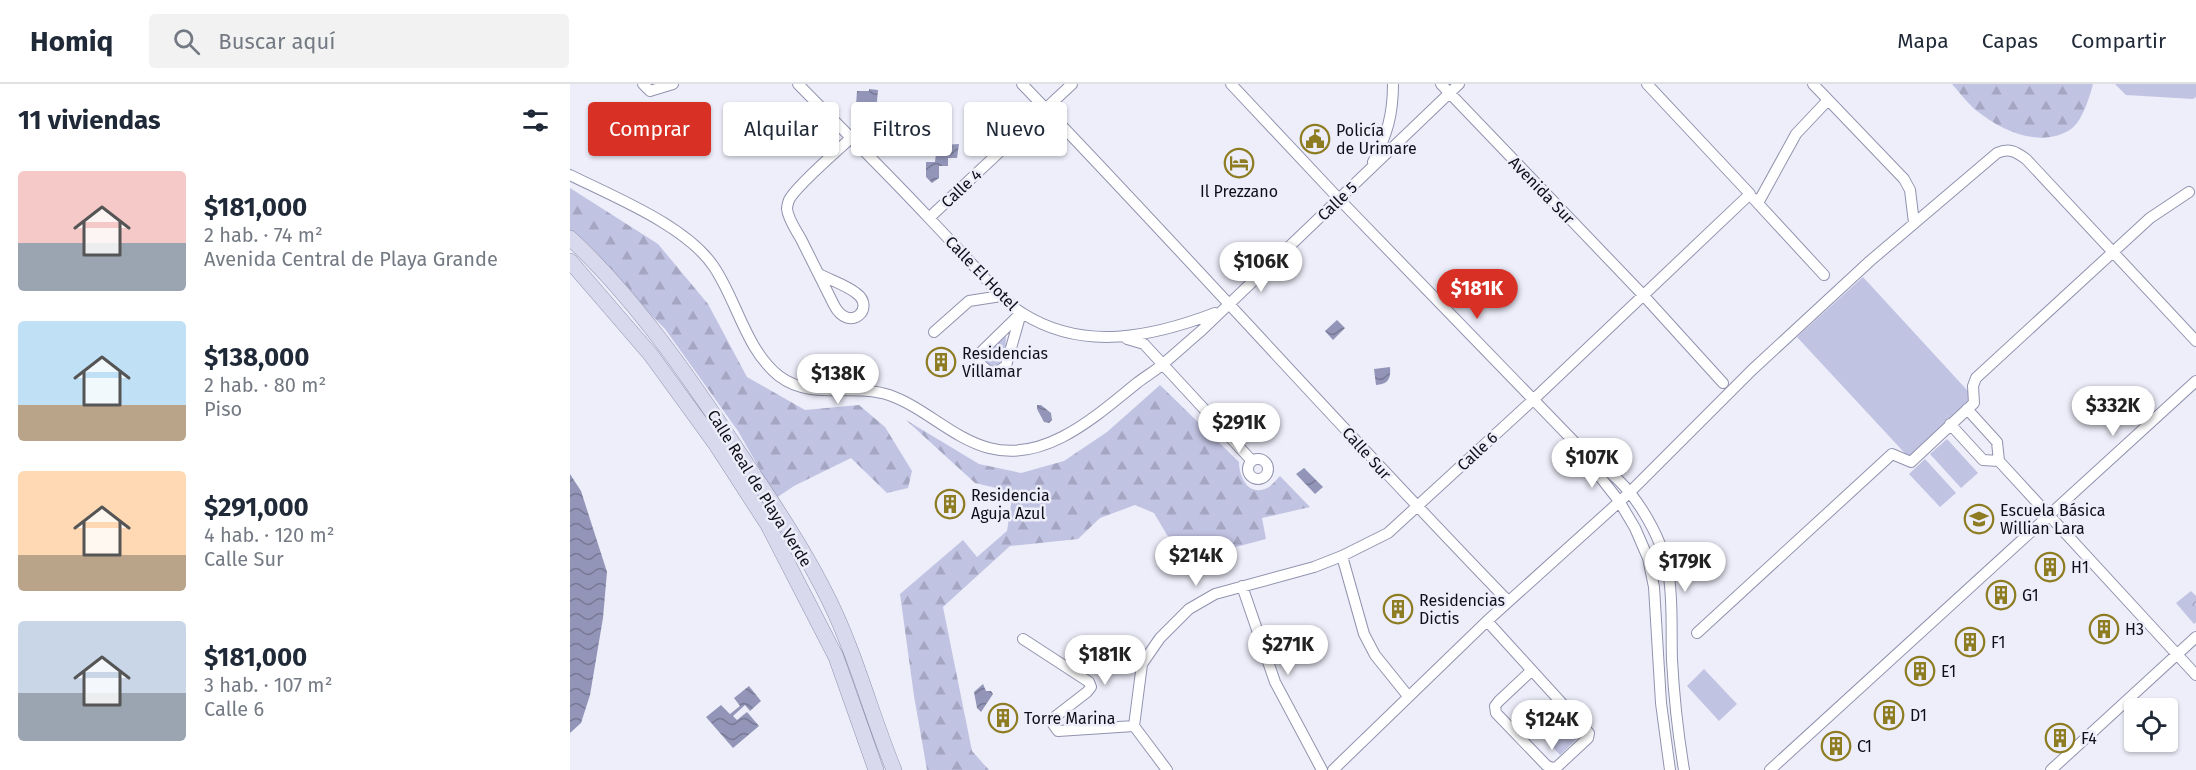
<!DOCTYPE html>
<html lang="es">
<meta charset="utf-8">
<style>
body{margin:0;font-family:"Fira Sans",sans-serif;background:#f2f2f3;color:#1f2937;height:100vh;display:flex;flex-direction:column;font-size:22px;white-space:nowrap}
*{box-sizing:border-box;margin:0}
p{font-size:20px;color:#747a83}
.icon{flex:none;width:33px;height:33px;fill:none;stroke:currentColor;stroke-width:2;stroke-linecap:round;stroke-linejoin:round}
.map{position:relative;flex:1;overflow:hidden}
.side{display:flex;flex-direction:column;background:#fff;width:570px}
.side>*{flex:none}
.banner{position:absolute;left:18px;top:18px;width:570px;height:54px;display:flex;gap:12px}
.fabs{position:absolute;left:1554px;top:614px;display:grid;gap:12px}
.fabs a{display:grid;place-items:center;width:54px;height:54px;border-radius:6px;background:#fff;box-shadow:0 2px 4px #0004;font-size:30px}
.price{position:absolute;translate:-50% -51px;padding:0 14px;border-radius:21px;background:#fff;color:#222;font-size:20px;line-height:39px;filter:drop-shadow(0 2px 3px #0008)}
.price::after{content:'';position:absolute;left:50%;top:36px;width:18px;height:14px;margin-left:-9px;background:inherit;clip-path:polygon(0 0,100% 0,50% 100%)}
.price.on{background:#d93025;color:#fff}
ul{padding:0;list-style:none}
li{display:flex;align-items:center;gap:18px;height:150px;padding:0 18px}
li span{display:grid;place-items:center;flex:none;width:168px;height:120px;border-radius:6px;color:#555}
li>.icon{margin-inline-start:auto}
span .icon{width:72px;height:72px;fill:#fffc;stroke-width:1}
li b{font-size:26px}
h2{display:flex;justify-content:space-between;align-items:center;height:72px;padding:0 18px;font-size:26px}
.pill{padding:0 21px;border-radius:6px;background:#fff;box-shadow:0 2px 4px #0004;font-size:21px;line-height:54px}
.pill.on{background:#d93025;color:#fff}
header{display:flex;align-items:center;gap:36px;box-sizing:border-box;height:84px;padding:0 30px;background:#fff;border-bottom:2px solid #e0e1e3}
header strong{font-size:28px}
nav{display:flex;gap:33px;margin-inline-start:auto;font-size:21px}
.search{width:420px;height:54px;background:#f2f2f3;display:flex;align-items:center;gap:15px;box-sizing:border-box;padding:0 21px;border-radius:6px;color:#747a83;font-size:22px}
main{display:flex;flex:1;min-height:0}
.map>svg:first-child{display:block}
.forest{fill:url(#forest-firs)}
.park{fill:url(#park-crowns)}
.pitch{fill:#c1c3e2}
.water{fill:url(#water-waves)}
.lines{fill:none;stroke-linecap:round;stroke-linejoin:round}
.street-casing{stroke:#9193ae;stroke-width:12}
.secondary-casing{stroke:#9193ae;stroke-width:16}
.street{stroke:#fff;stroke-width:10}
.secondary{stroke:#d8d9ed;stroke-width:15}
.labels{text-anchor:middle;stroke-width:5;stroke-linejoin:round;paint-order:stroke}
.poi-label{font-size:16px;fill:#0e0f19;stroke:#edeefa;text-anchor:start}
.street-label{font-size:16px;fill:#0e0f19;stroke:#edeefa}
</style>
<header>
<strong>Homiq</strong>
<div class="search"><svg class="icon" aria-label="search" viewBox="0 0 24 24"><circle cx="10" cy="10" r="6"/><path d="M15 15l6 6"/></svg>Buscar aquí</div>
<nav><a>Mapa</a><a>Capas</a><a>Compartir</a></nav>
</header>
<main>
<section class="side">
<h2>11 viviendas<svg class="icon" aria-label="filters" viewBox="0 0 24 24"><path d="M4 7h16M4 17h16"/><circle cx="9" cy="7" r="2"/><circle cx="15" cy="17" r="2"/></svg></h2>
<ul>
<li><span style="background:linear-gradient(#f6c9c9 60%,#9aa5b1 0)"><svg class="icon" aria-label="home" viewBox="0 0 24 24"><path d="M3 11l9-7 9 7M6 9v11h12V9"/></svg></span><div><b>$181,000</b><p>2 hab. · 74 m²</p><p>Avenida Central de Playa Grande</p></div></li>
<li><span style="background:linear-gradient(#bfe0f5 70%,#b9a48a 0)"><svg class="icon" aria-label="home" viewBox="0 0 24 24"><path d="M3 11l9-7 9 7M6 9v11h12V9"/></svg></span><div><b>$138,000</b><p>2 hab. · 80 m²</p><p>Piso</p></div></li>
<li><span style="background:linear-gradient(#ffd9b3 70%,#b9a48a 0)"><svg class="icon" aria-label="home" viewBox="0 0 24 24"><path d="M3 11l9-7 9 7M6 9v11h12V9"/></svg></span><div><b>$291,000</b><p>4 hab. · 120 m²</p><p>Calle Sur</p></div></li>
<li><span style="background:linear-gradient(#c9d6e8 60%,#9aa5b1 0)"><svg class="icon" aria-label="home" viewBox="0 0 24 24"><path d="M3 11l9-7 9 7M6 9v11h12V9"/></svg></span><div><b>$181,000</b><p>3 hab. · 107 m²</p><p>Calle 6</p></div></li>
</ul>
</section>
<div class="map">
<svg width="1626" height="686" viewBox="0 0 1626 686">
<defs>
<pattern id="forest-firs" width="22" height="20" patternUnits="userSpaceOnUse" patternTransform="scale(1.5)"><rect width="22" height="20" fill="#c1c3e2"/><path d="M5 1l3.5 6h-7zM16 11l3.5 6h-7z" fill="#a5a6c1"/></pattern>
<pattern id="park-crowns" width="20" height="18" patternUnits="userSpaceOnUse" patternTransform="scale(1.5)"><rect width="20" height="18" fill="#c1c3e2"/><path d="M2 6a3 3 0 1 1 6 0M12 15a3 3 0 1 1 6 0" fill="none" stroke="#a5a6c1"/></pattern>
<pattern id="water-waves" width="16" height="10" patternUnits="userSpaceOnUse" patternTransform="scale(1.5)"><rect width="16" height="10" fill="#9295b7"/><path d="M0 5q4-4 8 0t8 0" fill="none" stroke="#767894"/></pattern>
</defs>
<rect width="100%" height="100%" fill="#edeefa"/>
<path class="forest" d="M1382,0H1523C1520,12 1512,38 1501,45C1471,65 1432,47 1407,27C1398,20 1390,9 1382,0Z
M0,104L88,160L138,220L177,293L235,326L289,321L315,343L342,387L338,404L317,409L281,374L224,402L206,414L168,347L95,245L0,149Z
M436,251L435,276L431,281H419L414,277V267Z
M590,301L669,378C669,395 680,414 699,403C703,400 707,395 710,392L740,423L692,434L696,455L624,474L597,451L584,429L565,421L530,434L508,455L440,462L373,523L402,667L419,686H357L344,612L330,510L393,456L407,473L437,447L443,408L405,399L336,336L409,380L451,389L494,377L537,348Z"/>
<path class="park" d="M1621,507L1626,512V538L1624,540L1606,519Z"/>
<path class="pitch" d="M1545,0H1626V13L1623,15L1556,11Z
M1293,193L1408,318L1343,378L1227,253Z
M1377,355L1408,389L1391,404L1360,370Z
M1355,375L1386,409L1370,423L1339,390Z
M1134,585L1167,620L1149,637L1117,602Z
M978,616L1011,651L990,671L957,636Z"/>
<path class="water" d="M299,5L308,6L306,28L292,27L286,21L287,7H299Z
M389,60L387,74H378V82H369V94L362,99L356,93V78H365L366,69H374V61Z
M767,236L775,244L763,256L755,247Z
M820,283C821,295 818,300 806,301L804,285Z
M467,321H471L481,329L482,336L479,339L474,338L467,325Z
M734,384L753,403L745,410L726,390Z
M0,390L11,407L37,488L33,534L20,611L11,639L0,649Z
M413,600L416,607H421L423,610L411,628L407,624L404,608Z
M179,602L191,617L180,627L175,621L163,632L167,636L177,628L189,642L163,664L136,633L151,621L160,630L170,622L164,614Z"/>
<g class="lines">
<g class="street-casing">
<path id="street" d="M73,0L80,7L103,0
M228,0C272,45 317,89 359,134C377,153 395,172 412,191C424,204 437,220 452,229C513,268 582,253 645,229
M452,0C616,170 773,347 938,517
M661,0L769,115L1016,370L1023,378L1027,389L1049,417L1065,444L1078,474L1084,503L1091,619L1100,686
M871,0L1074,212L1153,299
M1243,0L1334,95L1340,106L1344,139
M803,78C817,51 823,31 823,0
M0,91C44,113 117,142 144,183C167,217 176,266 209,292C242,317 282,299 319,311C354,323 382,354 419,364C476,379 527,331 567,299C576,292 585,287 593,280C606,269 618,258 631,247L889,0
M1183,114L1254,191
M1188,119L1226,50L1258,16
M359,134L502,0
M249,190C260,196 276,201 286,209C307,224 279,250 264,221C253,199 242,177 231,155C226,146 218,135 217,125C217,123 218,119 219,116C225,103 268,66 281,54
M451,229L437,278L436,282L427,288L418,287L410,280L409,270Z
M364,248L399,217L431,212
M557,255L574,260L682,377
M1397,325L1427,358L1429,377L1626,591
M1380,340L1413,376L1429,377
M678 385a10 10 0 1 1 20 0a10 10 0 1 1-20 0Z
M1023,378C1061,396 1093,453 1099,493C1103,521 1101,549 1102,576C1104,613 1108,650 1114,686
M772,472L794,550L805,571L838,612
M672,502L705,598L752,686
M917,537L1019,649L1018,654L987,683L981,684L976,681L926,629L925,622L929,617L961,587
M1127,549L1322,370L1341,378L1404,319L1403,302L1406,294L1580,134L1619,108
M453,555L519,598L521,603L517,608L486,632L483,640L488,647L564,642
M597,686L564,642L572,580L590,554L619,525L645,510L744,483L772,472L818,449L964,315L1180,110L1077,0
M763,686L917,537L1059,409L1182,286L1300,177L1427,69C1439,64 1445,67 1456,75L1626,257
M1200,686L1626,297
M1481,686L1626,553"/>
</g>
<g class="secondary-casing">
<path id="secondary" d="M0,154C67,216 124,300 174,376C204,421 235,467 259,516C286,571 301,630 324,686
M0,177L81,271L145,359L198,441L266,573L306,686"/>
</g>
<use href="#street" class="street"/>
<use href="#secondary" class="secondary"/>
</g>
<defs>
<g id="civic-ring" transform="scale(1.5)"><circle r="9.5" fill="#edeefa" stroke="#8e7c23" stroke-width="1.5"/><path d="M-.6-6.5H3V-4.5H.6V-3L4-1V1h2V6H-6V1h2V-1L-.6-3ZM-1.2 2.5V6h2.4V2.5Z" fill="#8e7c23"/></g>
<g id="hotel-ring" transform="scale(1.5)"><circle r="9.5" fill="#edeefa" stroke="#8e7c23" stroke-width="1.5"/><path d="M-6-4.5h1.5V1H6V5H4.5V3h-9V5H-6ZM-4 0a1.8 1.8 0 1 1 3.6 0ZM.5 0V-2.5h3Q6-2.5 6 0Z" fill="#8e7c23"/></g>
<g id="building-ring" transform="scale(1.5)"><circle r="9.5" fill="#edeefa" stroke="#8e7c23" stroke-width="1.5"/><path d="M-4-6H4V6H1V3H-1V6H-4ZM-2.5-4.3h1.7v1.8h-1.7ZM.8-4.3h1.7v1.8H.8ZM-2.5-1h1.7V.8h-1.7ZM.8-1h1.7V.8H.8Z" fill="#8e7c23"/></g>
<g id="school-ring" transform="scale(1.5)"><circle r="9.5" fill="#edeefa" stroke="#8e7c23" stroke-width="1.5"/><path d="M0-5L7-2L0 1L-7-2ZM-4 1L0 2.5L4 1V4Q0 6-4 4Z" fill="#8e7c23"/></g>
</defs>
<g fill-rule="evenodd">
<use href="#civic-ring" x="745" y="55"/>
<use href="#hotel-ring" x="669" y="79"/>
<use href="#building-ring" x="371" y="278"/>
<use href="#building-ring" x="380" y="420"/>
<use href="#school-ring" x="1409" y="435"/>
<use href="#building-ring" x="1480" y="483"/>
<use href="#building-ring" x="1431" y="511"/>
<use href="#building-ring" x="828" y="525"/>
<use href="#building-ring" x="1534" y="545"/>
<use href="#building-ring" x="1400" y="558"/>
<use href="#building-ring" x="1350" y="587"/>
<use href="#building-ring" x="1319" y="631"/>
<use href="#building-ring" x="433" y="634"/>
<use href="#building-ring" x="1490" y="654"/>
<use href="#building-ring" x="1266" y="662"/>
</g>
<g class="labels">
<g class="poi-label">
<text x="766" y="52">Policía<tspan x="766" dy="18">de Urimare</tspan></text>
<text x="669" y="113" text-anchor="middle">Il Prezzano</text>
<text x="392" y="275">Residencias<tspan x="392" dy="18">Villamar</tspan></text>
<text x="401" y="417">Residencia<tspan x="401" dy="18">Aguja Azul</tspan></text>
<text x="1430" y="432">Escuela Básica<tspan x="1430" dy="18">Willian Lara</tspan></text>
<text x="1501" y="489">H1</text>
<text x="1452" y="517">G1</text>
<text x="849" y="522">Residencias<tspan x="849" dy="18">Dictis</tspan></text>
<text x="1555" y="551">H3</text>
<text x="1421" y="564">F1</text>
<text x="1371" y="593">E1</text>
<text x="1340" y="637">D1</text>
<text x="454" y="640">Torre Marina</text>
<text x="1511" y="660">F4</text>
<text x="1287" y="668">C1</text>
</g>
<g class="street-label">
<text transform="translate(391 104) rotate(-43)" y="6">Calle 4</text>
<text transform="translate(972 106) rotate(46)" y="6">Avenida Sur</text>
<text transform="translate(767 117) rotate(-44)" y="6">Calle 5</text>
<text transform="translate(412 189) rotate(46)" y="6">Calle El Hotel</text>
<text transform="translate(907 367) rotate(-43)" y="6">Calle 6</text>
<text transform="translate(797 369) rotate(48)" y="6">Calle Sur</text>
<text transform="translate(190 404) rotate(58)" y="6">Calle Real de Playa Verde</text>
</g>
</g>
</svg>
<div class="fabs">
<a><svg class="icon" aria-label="locate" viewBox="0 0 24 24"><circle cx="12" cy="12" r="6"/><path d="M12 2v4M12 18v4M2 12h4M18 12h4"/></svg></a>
</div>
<b class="price" style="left:691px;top:209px">$106K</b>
<b class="price on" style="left:907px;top:236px">$181K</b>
<b class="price" style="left:268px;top:321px">$138K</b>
<b class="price" style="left:1543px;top:353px">$332K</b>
<b class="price" style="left:669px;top:370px">$291K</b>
<b class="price" style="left:1022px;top:405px">$107K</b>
<b class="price" style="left:626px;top:503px">$214K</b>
<b class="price" style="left:1115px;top:509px">$179K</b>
<b class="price" style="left:718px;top:592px">$271K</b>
<b class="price" style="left:535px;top:602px">$181K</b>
<b class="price" style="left:982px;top:667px">$124K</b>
<div class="banner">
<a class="pill on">Comprar</a>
<a class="pill">Alquilar</a>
<a class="pill">Filtros</a>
<a class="pill">Nuevo</a>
</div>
</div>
</main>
